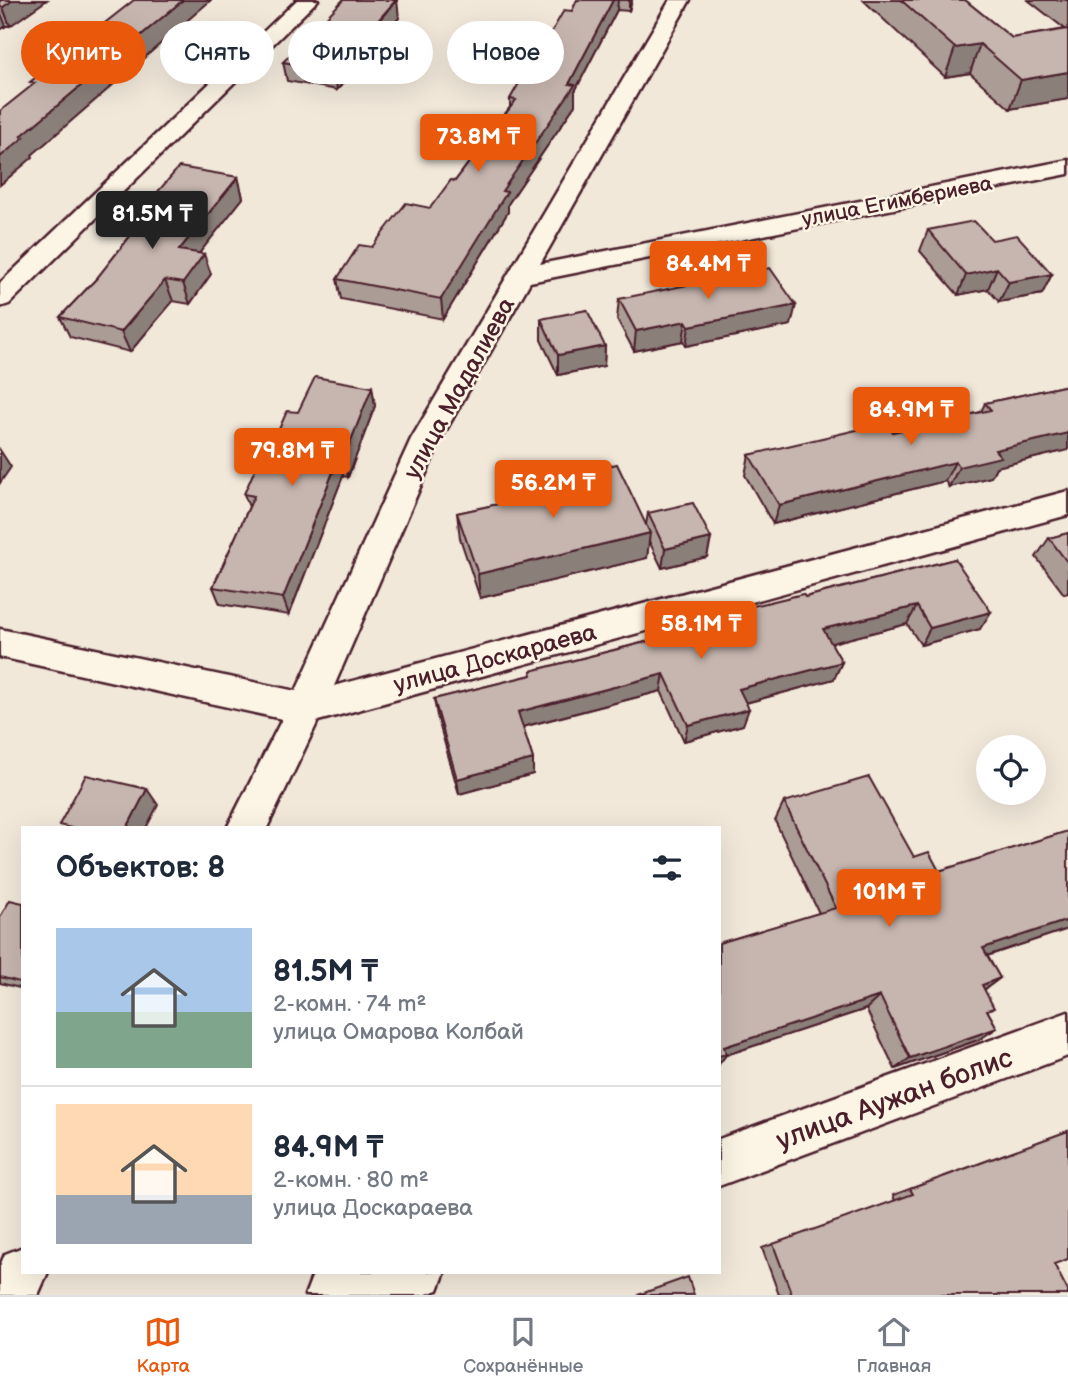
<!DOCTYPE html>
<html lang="ru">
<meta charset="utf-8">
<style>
body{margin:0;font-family:"Balsamiq Sans",sans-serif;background:#f6f6f7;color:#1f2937;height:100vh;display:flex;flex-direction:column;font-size:26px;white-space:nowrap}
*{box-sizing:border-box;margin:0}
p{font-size:23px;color:#747a83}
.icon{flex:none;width:38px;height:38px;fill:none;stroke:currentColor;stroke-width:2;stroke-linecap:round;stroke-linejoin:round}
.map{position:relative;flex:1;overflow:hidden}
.sheet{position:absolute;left:21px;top:826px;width:700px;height:448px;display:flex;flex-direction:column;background:#fff;border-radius:0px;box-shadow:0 7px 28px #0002}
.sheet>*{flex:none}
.banner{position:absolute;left:21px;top:21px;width:700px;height:63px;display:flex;gap:14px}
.fabs{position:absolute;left:976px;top:735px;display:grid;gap:14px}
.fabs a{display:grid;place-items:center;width:70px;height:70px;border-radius:50%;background:#fff;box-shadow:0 7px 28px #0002;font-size:35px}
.price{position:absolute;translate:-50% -60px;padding:0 16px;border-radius:7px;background:#ea580c;color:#fff;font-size:23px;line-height:46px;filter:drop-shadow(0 2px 4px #0008)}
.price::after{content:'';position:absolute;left:50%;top:42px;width:21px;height:16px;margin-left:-10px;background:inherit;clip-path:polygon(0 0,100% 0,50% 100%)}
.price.active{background:#222;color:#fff}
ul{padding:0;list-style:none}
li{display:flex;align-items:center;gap:21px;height:175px;padding:0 35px}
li+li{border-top:2px solid #e0e1e3}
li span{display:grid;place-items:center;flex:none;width:196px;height:140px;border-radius:0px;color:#555}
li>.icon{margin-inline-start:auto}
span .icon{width:84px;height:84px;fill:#fffc;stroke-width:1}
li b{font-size:30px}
h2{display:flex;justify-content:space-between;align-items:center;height:84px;padding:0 35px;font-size:30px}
.tag{padding:0 24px;border-radius:32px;background:#fff;box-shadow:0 7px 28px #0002;font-size:24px;line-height:63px}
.tag.active{background:#ea580c;color:#fff}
.tabs{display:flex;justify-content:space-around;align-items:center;height:98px;border-top:2px solid #e0e1e3;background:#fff;font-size:19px;color:#747a83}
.tabs a{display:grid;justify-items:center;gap:4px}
.tabs .active{color:#ea580c}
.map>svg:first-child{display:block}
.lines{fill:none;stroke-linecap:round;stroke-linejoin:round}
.minor-casing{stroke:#4a1f2b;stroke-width:5}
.minor{fill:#fcf5e5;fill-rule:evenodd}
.wall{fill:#ab9d96;stroke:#4a1f2b;stroke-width:2}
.shaded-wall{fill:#8b7f7a;stroke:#4a1f2b;stroke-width:2}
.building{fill:#c7b6af;stroke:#4a1f2b;stroke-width:2}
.labels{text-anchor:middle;stroke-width:5;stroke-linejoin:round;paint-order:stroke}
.far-street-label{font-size:21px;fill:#4a1f2b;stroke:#fcf5e5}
.street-label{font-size:24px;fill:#4a1f2b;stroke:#fcf5e5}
.near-street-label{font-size:28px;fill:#4a1f2b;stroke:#fcf5e5}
</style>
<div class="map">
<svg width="1068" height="1295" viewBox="0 0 1068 1295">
<rect width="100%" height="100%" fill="#f1e8da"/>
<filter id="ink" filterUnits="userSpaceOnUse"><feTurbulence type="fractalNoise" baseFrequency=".0143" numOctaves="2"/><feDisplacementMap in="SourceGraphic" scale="14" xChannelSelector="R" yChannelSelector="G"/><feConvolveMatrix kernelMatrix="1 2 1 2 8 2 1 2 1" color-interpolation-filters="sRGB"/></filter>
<g filter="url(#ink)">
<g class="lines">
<g class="minor-casing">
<path id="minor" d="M297,0H318L9,304L0,307V283Z
M670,0H690L540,264L1068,160V174L530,282L441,439L334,686L1068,491V515L318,721L267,828H227L282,719L0,657V629L296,691L411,439Z
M1068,1012V1056L719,1186V1139Z
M23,1247V1272H48L38,1295H0V1266L5,1254Z
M324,1272H445L438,1290L424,1295H305L312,1277Z"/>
</g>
<use href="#minor" class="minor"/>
</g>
<path class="wall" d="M0,0L10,26H6L0,30Z
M577,0H632L629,11L617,10L575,91V105L508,204V212L443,319L341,299L337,279L372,247L430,208L455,181L510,107V99L547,40L572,11Z
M863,0H965L1012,38L1065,29L1028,0H1068V99L1010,109L970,73L945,77Z
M399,18L337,90L287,81L283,62Z
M238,177L243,198L199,253L211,274L190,304L173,301L130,352L70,337L60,317L97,278L157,202L155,195Z
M928,230L992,240L1052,274L1042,294L999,302L988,289L958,295L920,251Z
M619,299L791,325L686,346L683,341L634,351L617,319Z
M541,319L605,346L604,366L558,375L541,340Z
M1068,385V450L996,467L991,477L949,487L945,481L773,524L745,475L749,455L893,432L981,412L985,403Z
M372,387L375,406L348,477L343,476L289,615L220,604L213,587L249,507L244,494L268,454L298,412Z
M512,488L646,525L648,513L711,538L707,557L662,568L649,541L647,558L480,598L460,538L457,513L512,501Z
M1068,533V593L1064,594L1036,557L1049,538Z
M955,559L980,629L921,645L907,624L831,643L842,662L834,679L746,703L743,725L684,741L661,691L523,727L533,759V774L459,794L437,716L434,699L531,675V671L649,641V638L735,617L737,610L805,597Z
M784,802L914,857L939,871L1068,831V929L987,956L1000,978L984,990L988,1012L997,1028L978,1040L895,1069L866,1009L726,1055L719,1064V943L819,913L775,821Z
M23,903V989L0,983V917Z
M1068,1131L1054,1264L1068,1295H779L762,1248L895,1201L893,1195Z"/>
<path class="shaded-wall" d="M13,0H47L10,26L3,7Z
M183,0H211L32,155L33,157L0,185V157L21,136Z
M397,0L399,18L337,90L334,71Z
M613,0H618L617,10L575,91V105L508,204V212L443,319L441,299L502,191L569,84Z
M629,0H632L629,11Z
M0,11L6,26L0,30Z
M980,44L970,73L945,77L955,48Z
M1068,72V99L1010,109L1021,80Z
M238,177L243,198L186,270L179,250Z
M204,254L211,274L190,304L183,283Z
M997,268L988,289L958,295L966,275Z
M1052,274L1042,294L999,302L1009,282Z
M165,280L173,301L130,352L121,332Z
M796,305L791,325L686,346L689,326Z
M686,321L683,341L634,351L636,331Z
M605,346L604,366L558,375V355Z
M372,387L375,406L348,477L344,458Z
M1068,433V450L996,467L991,477L949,487L959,467L995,450Z
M0,450L11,467L0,483Z
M339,457L343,476L289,615L283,598Z
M955,462L945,481L773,524L779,505Z
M650,533L647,558L480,598L478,574Z
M711,538L707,557L662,568L665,549Z
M917,606L907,624L816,647L823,629Z
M991,612L980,629L921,645L930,628Z
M842,662L834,679L734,706L739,689Z
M664,674L661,691L518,728V712Z
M749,709L743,725L684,741L688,725Z
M533,759V774L459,794L457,779Z
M147,789L158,805L146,828H127Z
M1068,920V929L965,963L983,948Z
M1000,978L981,992L982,985Z
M880,996L866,1009L726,1055L719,1064V1053L724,1047Z
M997,1028L978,1040L895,1069L910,1058Z"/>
<path class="building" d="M0,0H13L3,7H0Z
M134,0H183L21,136L24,137L0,157V111L35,83L30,82Z
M343,0H396L334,71L283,62Z
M577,0H613L569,84L575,85L502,191L507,192L441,299L337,279L359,245L372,247L406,203L430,208L451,180L455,181L516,100L510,99L544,39L547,40L564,10L572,11Z
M901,0H965L1012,38L1068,29V72L1021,80L980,44L955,48Z
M179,167L238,177L179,250L204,254L183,283L165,280L121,332L60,317L97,278L162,196L155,195Z
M974,221L992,240L1017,235L1052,274L1009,282L997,268L966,275L928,230Z
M770,268L796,305L689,326L686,321L636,331L619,299Z
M587,310L605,346L558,355L541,319Z
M315,377L372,387L344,458L339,457L283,598L213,587L254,496L244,494L262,453L268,454L287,411L298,412Z
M1068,385V433L995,450L1001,457L959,467L955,462L779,505L749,455L887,423L893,432L991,410L985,403Z
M617,464L650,533L478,574L457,513L517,500L512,488Z
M693,503L711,538L665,549L648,513Z
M1068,533V563L1049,538Z
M955,559L991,612L930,628L917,606L823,629L842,662L739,689L749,709L688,725L664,674L518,712L533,759L457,779L434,699L532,675L531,671L650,641L649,638L740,616L737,610L803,594L805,597Z
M86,775L147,789L127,828H71L59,825Z
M869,777L914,857L929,852L939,871L1068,831V920L983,948L1000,978L982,985L994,1008L987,1010L997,1028L910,1058L880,996L724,1047L726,1054L719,1056V943L836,908L784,802Z
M10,900L23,903V983L0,977V917Z
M1068,1131V1259L1054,1264L1068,1291V1295H792L773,1244L913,1194L910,1189Z
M688,1277L694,1295H638Z"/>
</g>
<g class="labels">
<g class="far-street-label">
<text transform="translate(897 201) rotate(-11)" y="7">улица Егимбериева</text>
</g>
<g class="street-label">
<text transform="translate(459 388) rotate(-61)" y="8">улица Мадалиева</text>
<text transform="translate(495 658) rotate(-15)" y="8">улица Доскараева</text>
</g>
<g class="near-street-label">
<text transform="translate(894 1098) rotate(-20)" y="10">улица Аужан болис</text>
</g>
</g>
</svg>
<div class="fabs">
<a><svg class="icon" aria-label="locate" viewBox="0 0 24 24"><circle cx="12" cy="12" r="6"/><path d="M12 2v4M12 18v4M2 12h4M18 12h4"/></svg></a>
</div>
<b class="price" style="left:478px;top:174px">73.8M ₸</b>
<b class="price active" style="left:152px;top:251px">81.5M ₸</b>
<b class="price" style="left:708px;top:301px">84.4M ₸</b>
<b class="price" style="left:911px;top:447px">84.9M ₸</b>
<b class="price" style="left:292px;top:488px">79.8M ₸</b>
<b class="price" style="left:553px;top:520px">56.2M ₸</b>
<b class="price" style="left:701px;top:661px">58.1M ₸</b>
<b class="price" style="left:889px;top:929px">101M ₸</b>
<div class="banner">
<a class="tag active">Купить</a>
<a class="tag">Снять</a>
<a class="tag">Фильтры</a>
<a class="tag">Новое</a>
</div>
<section class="sheet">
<h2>Объектов: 8<svg class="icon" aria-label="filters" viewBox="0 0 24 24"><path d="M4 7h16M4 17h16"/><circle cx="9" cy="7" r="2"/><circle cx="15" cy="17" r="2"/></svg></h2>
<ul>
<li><span style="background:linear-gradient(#a9c7e8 60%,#7fa58c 0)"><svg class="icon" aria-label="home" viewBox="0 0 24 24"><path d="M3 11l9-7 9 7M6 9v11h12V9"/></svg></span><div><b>81.5M ₸</b><p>2-комн. · 74 m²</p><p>улица Омарова Колбай</p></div></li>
<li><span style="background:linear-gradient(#ffd9b3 65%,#9aa5b1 0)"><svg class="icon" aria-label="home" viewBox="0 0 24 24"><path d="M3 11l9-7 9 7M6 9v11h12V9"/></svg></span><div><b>84.9M ₸</b><p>2-комн. · 80 m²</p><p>улица Доскараева</p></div></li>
</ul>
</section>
</div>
<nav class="tabs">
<a class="active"><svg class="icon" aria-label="map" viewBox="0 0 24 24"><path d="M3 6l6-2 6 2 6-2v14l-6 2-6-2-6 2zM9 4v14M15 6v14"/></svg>Карта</a>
<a><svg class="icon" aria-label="saved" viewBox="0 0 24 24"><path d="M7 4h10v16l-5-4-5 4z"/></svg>Сохранённые</a>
<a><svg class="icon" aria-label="home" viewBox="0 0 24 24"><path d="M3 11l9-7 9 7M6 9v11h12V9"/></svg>Главная</a>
</nav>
